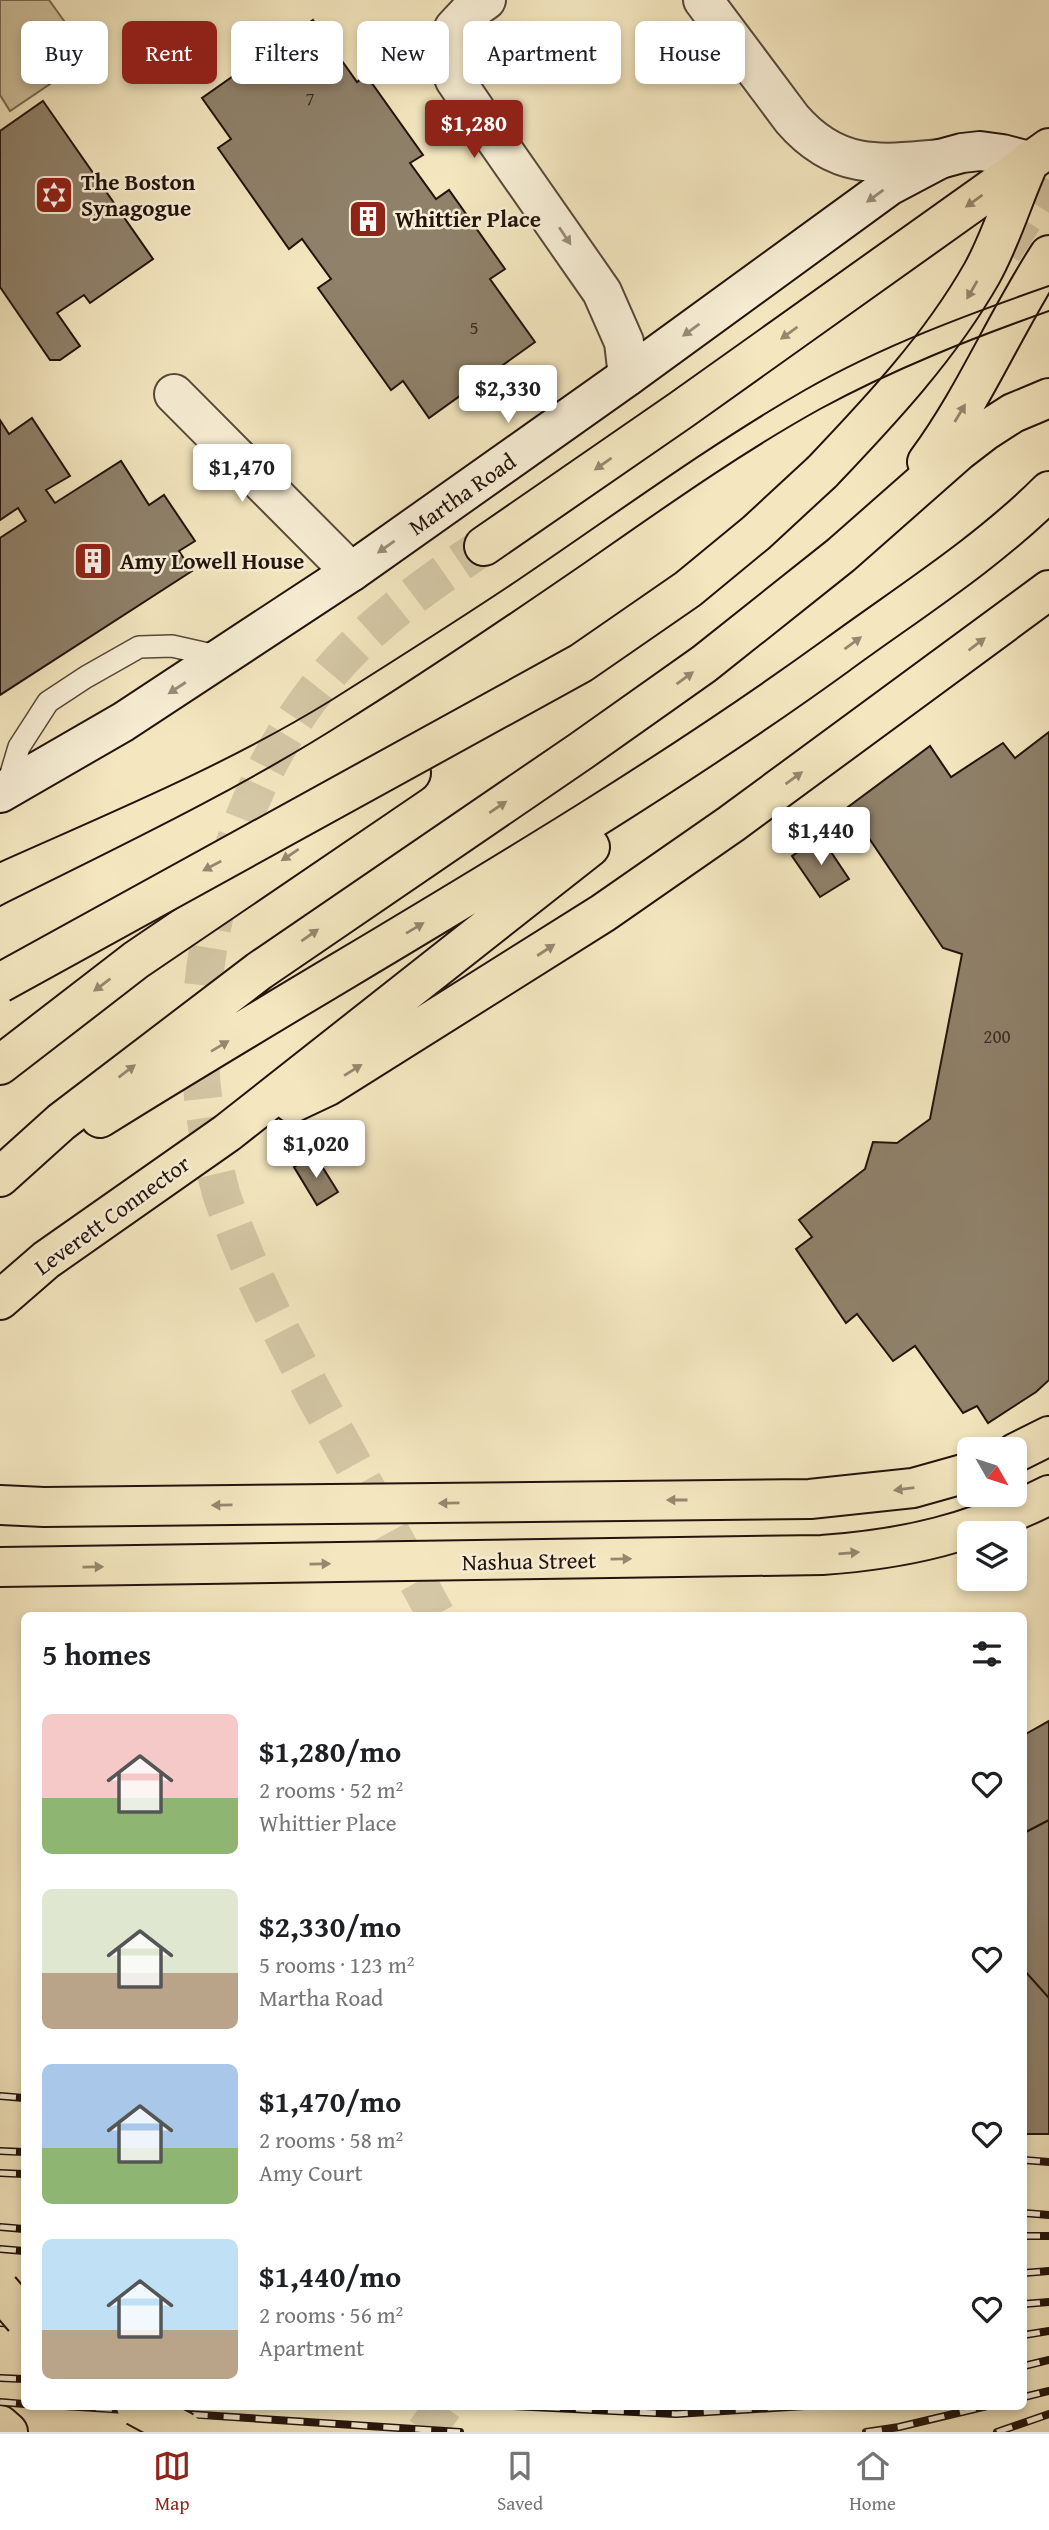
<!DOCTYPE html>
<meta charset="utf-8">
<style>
body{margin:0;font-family:"Gentium Book Plus",serif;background:#f2f2f2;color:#202124;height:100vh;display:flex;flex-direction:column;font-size:26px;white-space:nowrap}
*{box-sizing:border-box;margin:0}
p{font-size:23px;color:#757577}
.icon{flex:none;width:38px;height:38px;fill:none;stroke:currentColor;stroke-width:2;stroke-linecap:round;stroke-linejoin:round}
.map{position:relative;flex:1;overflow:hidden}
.side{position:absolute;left:21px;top:1612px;width:1006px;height:798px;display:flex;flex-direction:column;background:#fff;border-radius:10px;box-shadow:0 4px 10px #0003}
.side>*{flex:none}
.hud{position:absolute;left:21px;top:21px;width:1008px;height:63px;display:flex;gap:14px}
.needle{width:46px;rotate:129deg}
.fabs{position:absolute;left:957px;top:1437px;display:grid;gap:14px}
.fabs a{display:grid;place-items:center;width:70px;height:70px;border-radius:10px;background:#fff;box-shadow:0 4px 10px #0003;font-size:35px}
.price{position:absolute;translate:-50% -60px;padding:0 16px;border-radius:7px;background:#fff;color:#222;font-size:23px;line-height:46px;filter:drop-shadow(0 2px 4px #0008)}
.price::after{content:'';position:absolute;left:50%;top:42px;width:21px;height:16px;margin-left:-10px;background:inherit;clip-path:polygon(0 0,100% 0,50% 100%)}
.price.selected{background:#8f2418;color:#fff}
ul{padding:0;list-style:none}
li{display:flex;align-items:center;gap:21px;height:175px;padding:0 21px}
li span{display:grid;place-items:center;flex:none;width:196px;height:140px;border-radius:10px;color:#555}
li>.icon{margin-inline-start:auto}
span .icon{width:84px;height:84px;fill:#fffc;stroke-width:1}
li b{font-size:30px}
h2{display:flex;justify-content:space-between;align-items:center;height:84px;padding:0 21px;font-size:30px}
.pill{padding:0 24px;border-radius:10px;background:#fff;box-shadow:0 4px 10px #0003;font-size:24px;line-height:63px}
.pill.selected{background:#8f2418;color:#fff}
.tabs{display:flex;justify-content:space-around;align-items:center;height:98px;border-top:2px solid #e0e0e0;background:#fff;font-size:19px;color:#757577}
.tabs a{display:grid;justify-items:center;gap:4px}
.tabs .selected{color:#8f2418}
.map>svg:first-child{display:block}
.green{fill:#d0c3a1;stroke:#796b56;stroke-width:2}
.building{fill:#8f816a;stroke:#22130c;stroke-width:2}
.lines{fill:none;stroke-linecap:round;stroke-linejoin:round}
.highway-tunnel{stroke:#d4c7a5;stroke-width:38;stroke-dasharray:38 19;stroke-linecap:butt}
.lane-casing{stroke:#564839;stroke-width:24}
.street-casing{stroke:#564839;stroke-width:42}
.secondary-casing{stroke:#22130c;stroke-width:42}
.primary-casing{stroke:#22130c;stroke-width:42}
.highway-casing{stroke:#22130c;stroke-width:42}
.lane{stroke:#f8efd6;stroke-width:21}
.street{stroke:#f8efd6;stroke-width:38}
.secondary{stroke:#f8efd6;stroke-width:38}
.primary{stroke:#f4e7c0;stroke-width:38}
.highway{stroke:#f4e7c0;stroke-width:38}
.tram{stroke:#22130c;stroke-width:2}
.rail-casing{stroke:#22130c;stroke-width:8}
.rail{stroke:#f8efd6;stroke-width:5;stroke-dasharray:16;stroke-linecap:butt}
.highway-bridge-casing{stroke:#22130c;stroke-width:42;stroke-linecap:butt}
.highway-bridge{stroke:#f4e7c0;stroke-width:38}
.oneway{fill:#988c7b}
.oneway2{fill:#96886f}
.labels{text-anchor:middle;stroke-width:5;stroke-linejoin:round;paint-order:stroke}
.number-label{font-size:19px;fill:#3d2e24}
.poi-label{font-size:23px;font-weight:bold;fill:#22130c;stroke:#f8efd6;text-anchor:start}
.street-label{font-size:23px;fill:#22130c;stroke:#f8efd6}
</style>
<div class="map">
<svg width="1049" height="2432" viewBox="0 0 1049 2432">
<rect width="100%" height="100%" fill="#f4e7c0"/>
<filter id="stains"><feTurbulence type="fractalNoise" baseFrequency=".00286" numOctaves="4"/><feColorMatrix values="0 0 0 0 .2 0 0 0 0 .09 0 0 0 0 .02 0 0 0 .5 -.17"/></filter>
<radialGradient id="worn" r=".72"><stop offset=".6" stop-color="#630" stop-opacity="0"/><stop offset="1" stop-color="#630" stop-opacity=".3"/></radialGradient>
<path class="green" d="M0,0H49L90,57L10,111L0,95Z"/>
<path class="building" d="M313,20L357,82L366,75L423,155L410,163L436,199L449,190L505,269L490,279L535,342L429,418L403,381L391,390L318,288L331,279L302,239L289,249L218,148L231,139L202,98Z
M43,101L153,259L90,303L84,295L57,313L80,346L60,360H50L0,287V131Z
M32,418L70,476L46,490L55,503L121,461L149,505L164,495L195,541L179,551L192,571L0,695V538L26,521L18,508L0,520V420L9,434Z
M1049,732V1380L1036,1392L988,1423L977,1406L963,1413L915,1346L893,1361L857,1314L846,1323L796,1249L812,1237L799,1220L865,1169L873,1142L897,1143L930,1119L962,954L943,948L848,807L930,746L951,777L1003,743L1015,758Z
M821,837L849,879L820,897L792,856Z
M315,1155L338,1192L317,1205L294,1167Z
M1049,1721V1820L1024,1833V1735Z
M1049,1820V1998L1024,1970V1833Z
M1024,1970L1049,1998V2134H1024Z"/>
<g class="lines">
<path class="highway-tunnel" d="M1003,251L1049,180
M436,1615C396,1541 355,1468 314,1394C286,1341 258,1289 236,1233C231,1220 225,1206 221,1193C206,1137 196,1067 201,1009C210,890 250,767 328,675C372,622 428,584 484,546
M425,2432L444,2406"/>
<g class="lane-casing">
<path id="lane" d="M7,787L19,747L48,702L86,677L139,647L172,646L221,657"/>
</g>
<g class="street-casing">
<path id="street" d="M486,0L469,12L454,28L446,46L448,63L455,80L487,127L602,292L624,342L628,376
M703,0L792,119C836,170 879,165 940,159
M174,394L351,572"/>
</g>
<g class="secondary-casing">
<path id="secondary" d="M0,793L123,722L351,572L628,376L889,186L940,159L962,153L980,151L1002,154L1029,161"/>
</g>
<g class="primary-casing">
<path id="primary" d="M1015,1453L1049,1436
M0,1505L44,1507L810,1499L913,1488L970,1472
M0,1567L822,1555C907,1549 973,1533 1049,1495"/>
</g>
<g class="highway-casing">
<path id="highway" d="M927,462C975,397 1005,323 1049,255
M822,472C881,410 940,347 982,273C1002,237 1013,197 1030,160
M484,546L681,410L1049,148
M0,1065L136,960L411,773
M292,1103L328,1086L603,913L731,824L1049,590
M100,1118C346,964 601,826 837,655C908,603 986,554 1049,491
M0,1177L61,1122L259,971L581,751L704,664L841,555L959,451L985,431L1013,413L1049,398
M0,1300L46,1260L227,1133L590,847
M0,2425L8,2432"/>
</g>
<use href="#lane" class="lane"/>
<use href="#street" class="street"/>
<use href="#secondary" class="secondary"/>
<use href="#primary" class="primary"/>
<use href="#highway" class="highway"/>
<path class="tram" d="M0,862C112,812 226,765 330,701C393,661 457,621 518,580C613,516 706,447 805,390C882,346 966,315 1049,286
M0,906C116,848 233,793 343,723C425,672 506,617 586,562C662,509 739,454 820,409C894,369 970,339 1049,311"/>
<g class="rail-casing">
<path id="rail" d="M0,2096L24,2098
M0,2151L24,2152
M1024,2160L1049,2162
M0,2173L24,2174
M1024,2213L1049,2215
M0,2227L24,2229
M1024,2236H1049
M0,2249L24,2251
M1024,2273L1049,2271
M0,2304L24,2305
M1024,2304L1049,2302
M0,2323L24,2324
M1024,2335L1049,2331
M1024,2366L1049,2360
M0,2378L24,2379
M1024,2397L1049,2391
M0,2402L24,2404
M64,2406L460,2432
M512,2406L676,2414L805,2406
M866,2432L899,2427L987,2406
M997,2432L1049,2414"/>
</g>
<use href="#rail" class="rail"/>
<g class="highway-bridge-casing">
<path id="highway-bridge" d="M0,983L581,663L688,589L756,533L822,472
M0,2290L24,2318
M136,2406L184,2432"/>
</g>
<use href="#highway-bridge" class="highway-bridge"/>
</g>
<defs><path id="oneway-solid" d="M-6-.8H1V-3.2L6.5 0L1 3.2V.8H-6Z" transform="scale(1.75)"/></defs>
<g class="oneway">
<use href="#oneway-solid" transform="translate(875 196) rotate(144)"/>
<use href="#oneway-solid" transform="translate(565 236) rotate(56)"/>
<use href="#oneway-solid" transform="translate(691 330) rotate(144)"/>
<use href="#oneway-solid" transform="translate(386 547) rotate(145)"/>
<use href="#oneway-solid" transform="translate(177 688) rotate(147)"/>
</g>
<g class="oneway2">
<use href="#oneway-solid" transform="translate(974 201) rotate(144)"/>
<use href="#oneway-solid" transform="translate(972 290) rotate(120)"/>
<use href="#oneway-solid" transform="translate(789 333) rotate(144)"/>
<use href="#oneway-solid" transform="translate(960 413) rotate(-59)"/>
<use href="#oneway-solid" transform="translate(603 464) rotate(145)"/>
<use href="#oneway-solid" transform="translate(853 643) rotate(-36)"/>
<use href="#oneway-solid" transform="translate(977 644) rotate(-37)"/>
<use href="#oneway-solid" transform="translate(685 678) rotate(-36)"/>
<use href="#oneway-solid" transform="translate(794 778) rotate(-36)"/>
<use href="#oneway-solid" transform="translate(498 807) rotate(-34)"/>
<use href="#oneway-solid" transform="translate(290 855) rotate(146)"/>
<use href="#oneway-solid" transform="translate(212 866) rotate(152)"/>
<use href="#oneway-solid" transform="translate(415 928) rotate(-31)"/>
<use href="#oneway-solid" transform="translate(310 935) rotate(-35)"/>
<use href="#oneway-solid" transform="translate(546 950) rotate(-33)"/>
<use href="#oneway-solid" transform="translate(102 985) rotate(143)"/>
<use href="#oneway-solid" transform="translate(220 1046) rotate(-31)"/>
<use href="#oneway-solid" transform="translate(353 1070) rotate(-32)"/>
<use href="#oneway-solid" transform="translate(127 1071) rotate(-37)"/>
<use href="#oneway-solid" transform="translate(904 1489) rotate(173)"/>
<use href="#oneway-solid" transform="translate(677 1500) rotate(180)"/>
<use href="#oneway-solid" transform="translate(449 1503) rotate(179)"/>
<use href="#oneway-solid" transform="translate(222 1505) rotate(179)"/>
<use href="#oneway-solid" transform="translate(849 1553) rotate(-5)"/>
<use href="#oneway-solid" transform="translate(621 1559) rotate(-1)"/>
<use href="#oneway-solid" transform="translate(320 1564) rotate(-1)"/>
<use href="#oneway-solid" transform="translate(93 1567) rotate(-1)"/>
</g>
<defs>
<g id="synagogue-square" transform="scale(2.0125)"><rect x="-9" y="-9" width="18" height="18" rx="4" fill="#8f2418" stroke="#f8efd6"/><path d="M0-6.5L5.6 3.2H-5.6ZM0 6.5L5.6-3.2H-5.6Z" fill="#fff"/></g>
<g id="building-square" transform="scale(2.0125)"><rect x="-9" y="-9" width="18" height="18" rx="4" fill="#8f2418" stroke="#f8efd6"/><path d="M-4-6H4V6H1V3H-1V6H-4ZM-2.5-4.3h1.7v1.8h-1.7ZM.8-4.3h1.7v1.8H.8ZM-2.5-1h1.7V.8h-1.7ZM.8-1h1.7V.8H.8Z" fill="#fff"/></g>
</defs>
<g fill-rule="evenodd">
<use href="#synagogue-square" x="54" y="195"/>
<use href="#building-square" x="368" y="219"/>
<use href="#building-square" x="93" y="561"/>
</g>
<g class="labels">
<g class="number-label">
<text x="310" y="105">7</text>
<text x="474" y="334">5</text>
<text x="997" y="1043">200</text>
</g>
<g class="poi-label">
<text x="81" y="190">The Boston<tspan x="81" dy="26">Synagogue</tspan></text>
<text x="395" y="227">Whittier Place</text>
<text x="120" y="569">Amy Lowell House</text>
</g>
<g class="street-label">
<text transform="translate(462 494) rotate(-35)" y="8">Martha Road</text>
<text transform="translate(112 1215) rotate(-36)" y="8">Leverett Connector</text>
<text transform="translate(529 1561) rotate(-1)" y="8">Nashua Street</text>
</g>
</g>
<rect width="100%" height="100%" filter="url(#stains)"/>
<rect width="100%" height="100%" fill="url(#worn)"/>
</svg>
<div class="fabs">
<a><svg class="needle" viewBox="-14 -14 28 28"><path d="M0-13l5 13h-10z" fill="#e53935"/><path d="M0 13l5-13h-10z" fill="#757577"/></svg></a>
<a><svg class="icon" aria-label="layers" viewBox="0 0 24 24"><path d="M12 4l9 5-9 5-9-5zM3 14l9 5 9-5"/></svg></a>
</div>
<b class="price selected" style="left:474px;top:160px">$1,280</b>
<b class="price" style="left:508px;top:425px">$2,330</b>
<b class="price" style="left:242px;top:504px">$1,470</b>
<b class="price" style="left:821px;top:867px">$1,440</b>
<b class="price" style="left:316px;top:1180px">$1,020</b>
<div class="hud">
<a class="pill">Buy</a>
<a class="pill selected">Rent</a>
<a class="pill">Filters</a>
<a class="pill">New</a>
<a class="pill">Apartment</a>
<a class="pill">House</a>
</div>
<section class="side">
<h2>5 homes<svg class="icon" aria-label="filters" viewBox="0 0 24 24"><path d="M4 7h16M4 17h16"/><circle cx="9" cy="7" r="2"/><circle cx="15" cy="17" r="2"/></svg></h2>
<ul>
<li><span style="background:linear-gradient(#f6c9c9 60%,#8fb573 0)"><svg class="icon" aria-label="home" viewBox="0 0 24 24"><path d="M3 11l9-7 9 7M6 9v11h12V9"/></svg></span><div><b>$1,280/mo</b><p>2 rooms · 52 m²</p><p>Whittier Place</p></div><svg class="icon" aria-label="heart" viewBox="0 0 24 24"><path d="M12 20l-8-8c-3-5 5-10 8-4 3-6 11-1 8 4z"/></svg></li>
<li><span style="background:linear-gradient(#dfe7d0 60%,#b9a48a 0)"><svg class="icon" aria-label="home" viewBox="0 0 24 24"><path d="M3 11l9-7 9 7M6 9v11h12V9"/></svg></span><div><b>$2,330/mo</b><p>5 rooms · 123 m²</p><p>Martha Road</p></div><svg class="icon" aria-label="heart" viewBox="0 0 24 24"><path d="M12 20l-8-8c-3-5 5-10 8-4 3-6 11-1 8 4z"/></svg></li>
<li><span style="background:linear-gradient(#a9c7e8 60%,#8fb573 0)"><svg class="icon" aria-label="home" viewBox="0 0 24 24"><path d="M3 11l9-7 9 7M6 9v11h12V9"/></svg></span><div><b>$1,470/mo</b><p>2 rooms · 58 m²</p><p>Amy Court</p></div><svg class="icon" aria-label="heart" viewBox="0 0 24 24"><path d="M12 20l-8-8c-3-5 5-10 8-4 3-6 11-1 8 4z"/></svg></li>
<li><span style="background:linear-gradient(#bfe0f5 65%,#b9a48a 0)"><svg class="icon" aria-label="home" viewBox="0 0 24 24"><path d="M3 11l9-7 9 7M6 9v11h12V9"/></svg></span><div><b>$1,440/mo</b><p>2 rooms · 56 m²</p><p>Apartment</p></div><svg class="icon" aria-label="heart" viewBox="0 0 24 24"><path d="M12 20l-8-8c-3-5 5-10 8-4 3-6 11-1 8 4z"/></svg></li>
</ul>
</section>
</div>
<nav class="tabs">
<a class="selected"><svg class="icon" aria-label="map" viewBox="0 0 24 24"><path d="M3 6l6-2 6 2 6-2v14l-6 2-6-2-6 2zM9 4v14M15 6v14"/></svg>Map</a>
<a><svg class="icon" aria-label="saved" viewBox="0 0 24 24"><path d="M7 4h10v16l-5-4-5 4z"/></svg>Saved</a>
<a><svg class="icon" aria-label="home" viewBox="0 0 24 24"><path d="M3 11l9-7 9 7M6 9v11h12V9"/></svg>Home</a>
</nav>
